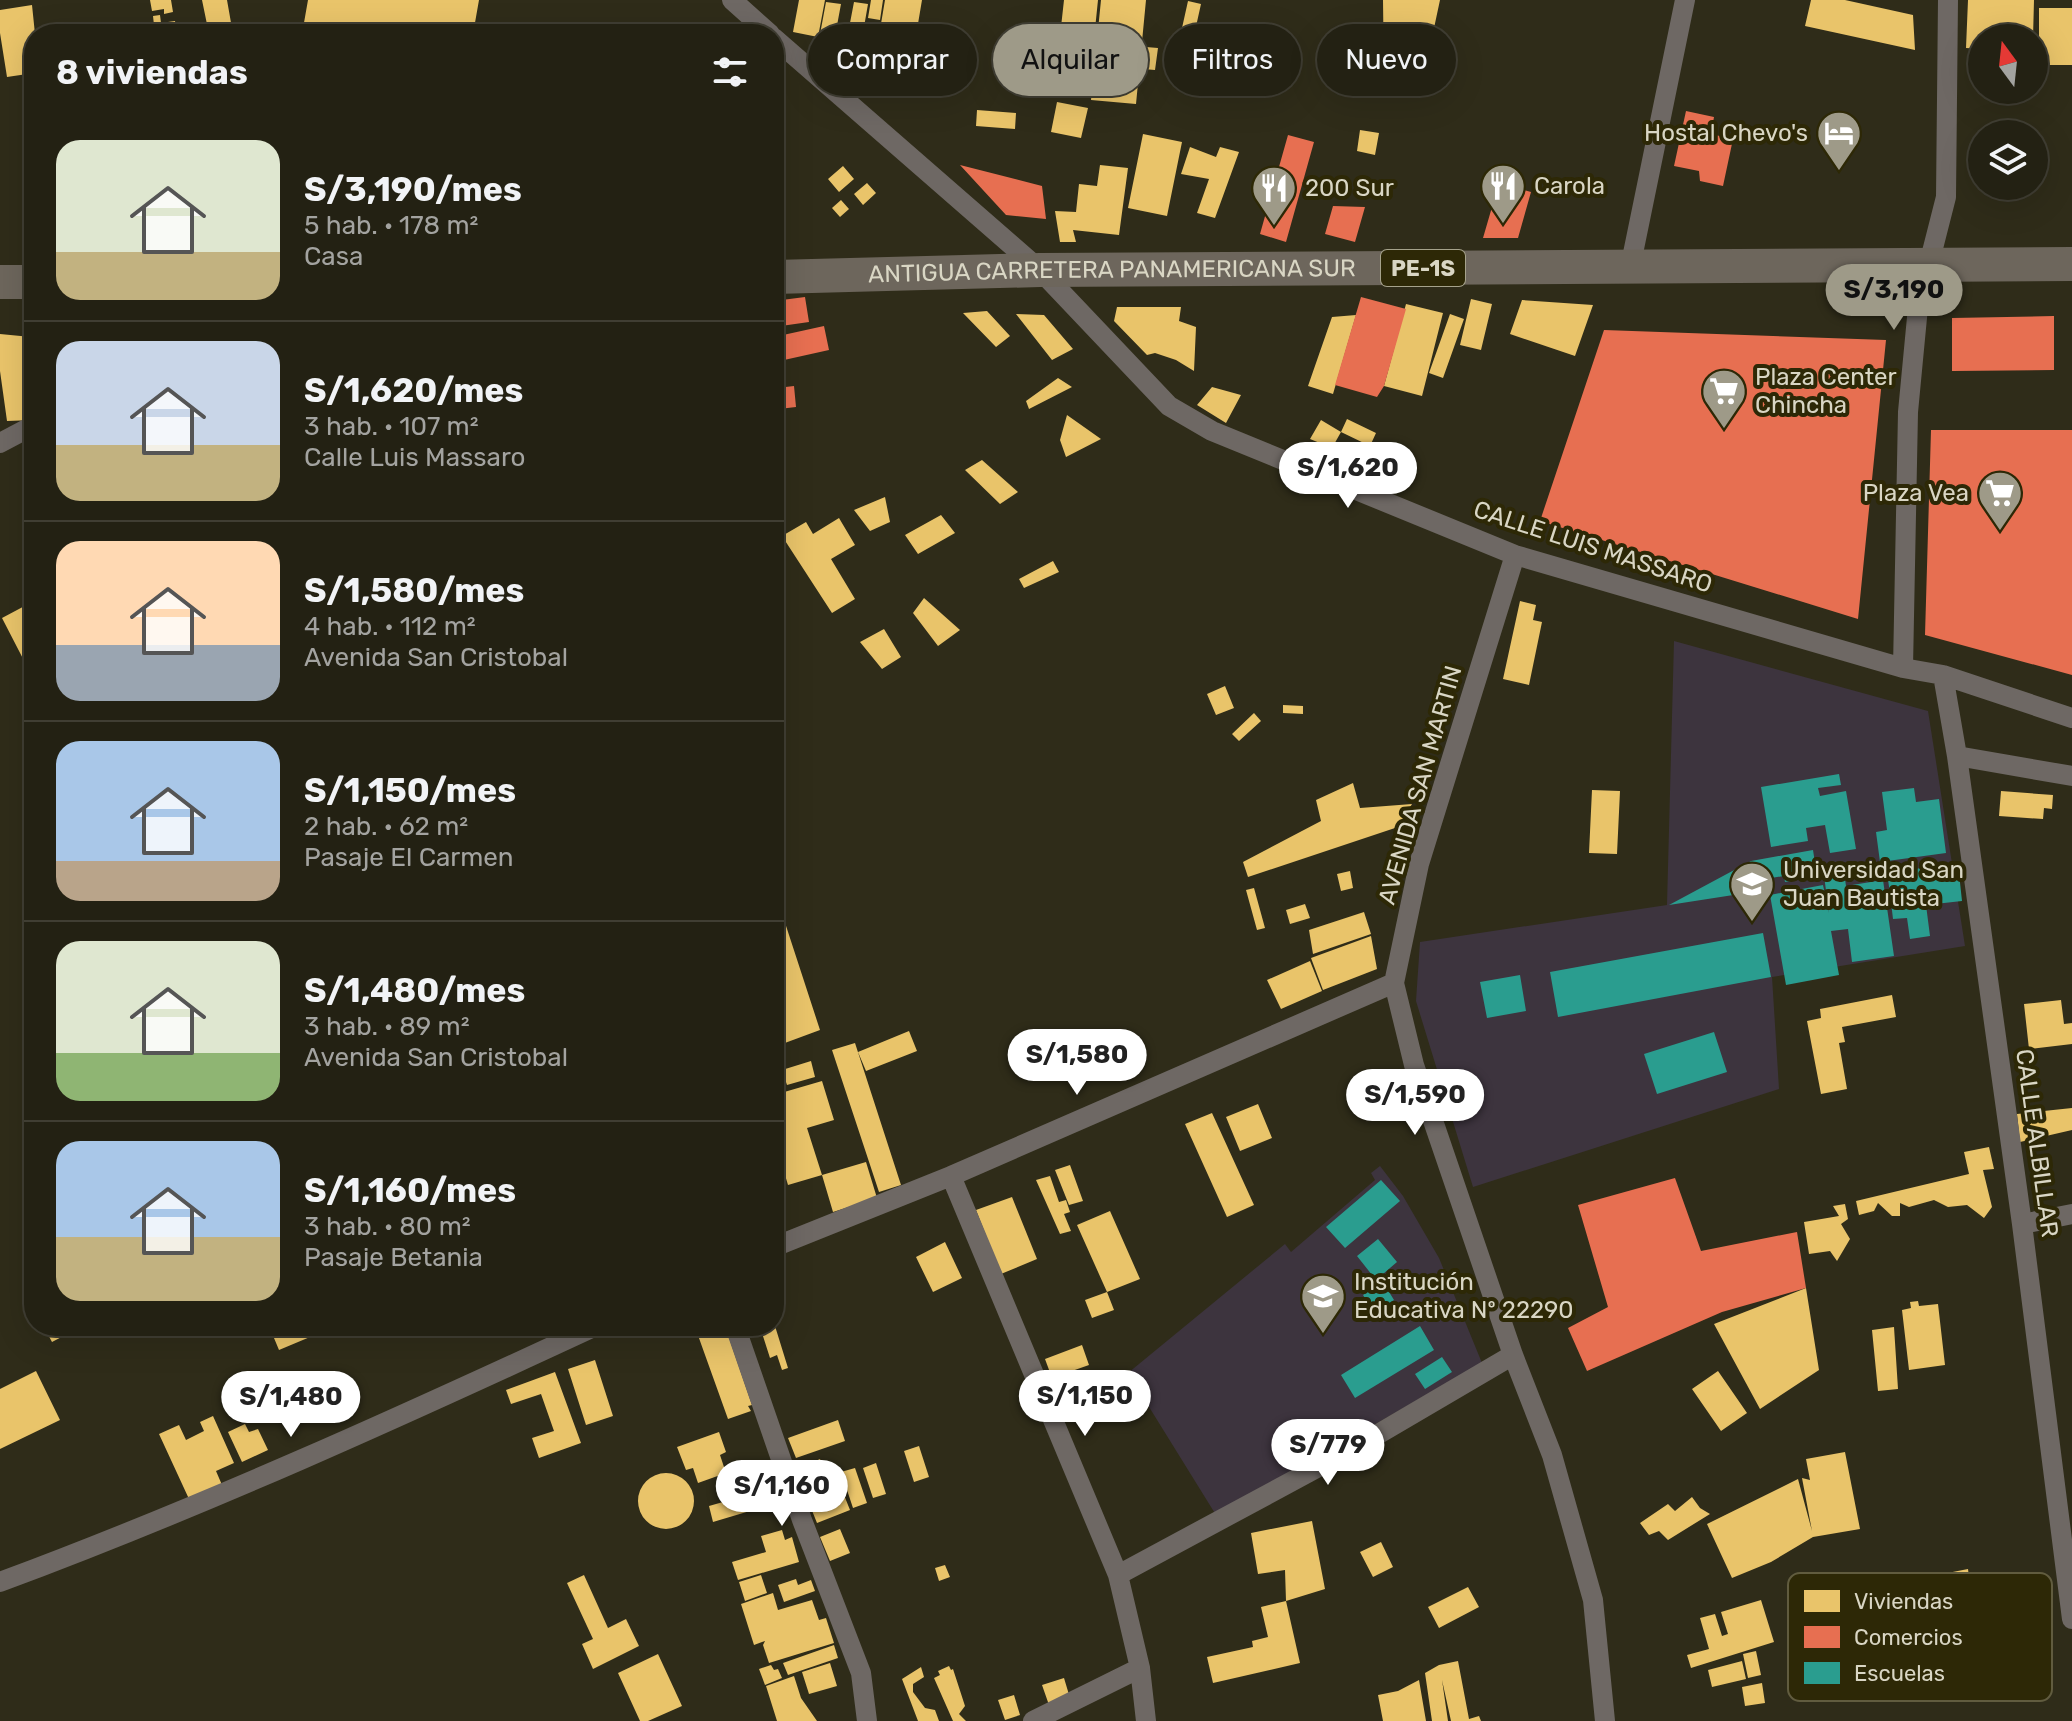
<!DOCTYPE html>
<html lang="es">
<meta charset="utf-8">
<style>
body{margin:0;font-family:Rubik,sans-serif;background:#2b291c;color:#f1f3f6;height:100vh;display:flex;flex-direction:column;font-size:30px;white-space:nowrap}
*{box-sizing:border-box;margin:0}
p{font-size:26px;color:#a3a3a0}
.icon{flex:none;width:44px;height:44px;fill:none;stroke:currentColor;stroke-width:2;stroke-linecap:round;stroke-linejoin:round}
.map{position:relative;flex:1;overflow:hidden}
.panel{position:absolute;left:24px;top:24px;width:760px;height:1312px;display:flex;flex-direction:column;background:#232113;border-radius:32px;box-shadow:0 8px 32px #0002,0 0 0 2px #403e33}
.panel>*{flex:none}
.top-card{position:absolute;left:808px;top:24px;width:760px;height:72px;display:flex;gap:16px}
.needle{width:52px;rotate:345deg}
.controls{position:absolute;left:1968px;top:24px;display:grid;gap:16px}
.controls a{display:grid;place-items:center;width:80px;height:80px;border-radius:50%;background:#232113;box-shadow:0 8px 32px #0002,0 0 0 2px #403e33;font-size:40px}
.price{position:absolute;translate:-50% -68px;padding:0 18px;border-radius:28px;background:#fff;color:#222;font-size:26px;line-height:52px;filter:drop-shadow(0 2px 4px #0008)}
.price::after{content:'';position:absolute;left:50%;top:48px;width:24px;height:18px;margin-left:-12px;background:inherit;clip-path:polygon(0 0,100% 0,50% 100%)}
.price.active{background:#9e9a88;color:#111}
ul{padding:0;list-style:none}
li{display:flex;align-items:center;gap:24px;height:200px;padding:0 32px}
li+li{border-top:2px solid #403e33}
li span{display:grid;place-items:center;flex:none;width:224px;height:160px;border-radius:24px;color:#555}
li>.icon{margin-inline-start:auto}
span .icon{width:96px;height:96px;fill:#fffc;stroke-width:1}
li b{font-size:34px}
h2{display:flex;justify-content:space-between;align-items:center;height:96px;padding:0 32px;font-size:34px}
.tag{padding:0 28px;border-radius:36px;background:#232113;box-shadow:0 8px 32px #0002,0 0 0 2px #403e33;font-size:28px;line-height:72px}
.tag.active{background:#9e9a88;color:#111}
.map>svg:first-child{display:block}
.education{fill:#3d343e}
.homes{fill:#e9c46a}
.shops{fill:#e76f51}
.schools{fill:#2a9d8f}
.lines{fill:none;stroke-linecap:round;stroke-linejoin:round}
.minor{stroke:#6e6864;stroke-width:20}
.trunk{stroke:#6d665c;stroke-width:34}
.labels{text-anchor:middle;stroke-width:8;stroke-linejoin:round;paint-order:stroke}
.shield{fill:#2d2806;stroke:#a5a28b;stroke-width:2}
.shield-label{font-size:22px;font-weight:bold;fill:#d9d6c4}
.poi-label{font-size:24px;fill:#d9d6c4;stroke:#2d2806;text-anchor:start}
.street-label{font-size:24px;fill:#d9d6c4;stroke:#2d2806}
.key{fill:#2d2806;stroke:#615c3f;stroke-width:2}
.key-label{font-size:22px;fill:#d9d6c4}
</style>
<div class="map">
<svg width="2072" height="1721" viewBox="0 0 2072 1721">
<rect width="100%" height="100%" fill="#2f2c19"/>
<path class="education" d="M1674,641L1928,711L1965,946L1772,977L1779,1089L1473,1187L1416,1001L1420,942L1667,905Z
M1380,1166L1403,1196L1439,1258L1482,1363L1216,1515L1128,1373L1285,1244L1291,1252L1375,1180L1371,1173Z"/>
<path class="homes" d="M150,0H171L173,12L164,14V9L152,11Z
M202,0H227L233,34H209Z
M308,0H479L473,34H302Z
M799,0H825L818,37L793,32Z
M871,0H883L880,20L868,18Z
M885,0H922L907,89L871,83Z
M1064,0H1098L1094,39L1060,36Z
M1101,0H1146L1136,104L1091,100Z
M1383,0H1440L1421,89L1384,81Z
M1811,0H1845L1913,15L1915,50L1805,26Z
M1968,0H2034L2033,38H1982V49L1966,48Z
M1188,1L1201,4L1195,31L1182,28Z
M826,2L841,4L833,47L818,45Z
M854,2L868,4L856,73L841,70Z
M32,5L35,34L34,73L7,77L0,33V10Z
M2039,8H2072V65H2039Z
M160,15L161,23L175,21L177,34H155L153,16Z
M273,22L274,34H252L251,25Z
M1146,47L1158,48L1155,70L1143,69Z
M1057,102L1088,108L1081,138L1051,132Z
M977,110L1016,113L1015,129L976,126Z
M1360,130L1379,133L1375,155L1357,151Z
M1143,134L1182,142L1167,216L1128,208Z
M1190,147L1216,157L1220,147L1239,152L1215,218L1197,213L1209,179L1181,174Z
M1100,165L1128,168L1119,235L1073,230L1076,242H1060L1055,211L1076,212L1079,184L1097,186Z
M843,166L854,179L839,192L828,179Z
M867,183L876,193L863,205L854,194Z
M841,200L849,209L840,217L832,208Z
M1471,299L1492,304L1481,350L1460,345Z
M1522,300L1593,305L1575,356L1510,334Z
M1406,304L1443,313L1422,396L1384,386Z
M1117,307H1181L1179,321L1196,327L1194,371L1176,360L1155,353L1147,355L1114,321Z
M987,311L1010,336L996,347L963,313Z
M1016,314L1044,315L1073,349L1052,360Z
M1450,314L1464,319L1443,378L1429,373Z
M1356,315L1333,394L1308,386L1332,317Z
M0,334L31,337L34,420L7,421L0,371Z
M1058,378L1072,387L1029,409L1026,401Z
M1212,387L1241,395L1226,423L1197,405Z
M1067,415L1101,439L1066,457L1060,440Z
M1347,419L1376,433L1370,446L1341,432Z
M1321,420L1341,432L1332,448L1310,439Z
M982,460L1018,492L1000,504L965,470Z
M885,497L890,522L870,531L854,510Z
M941,515L955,533L918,554L905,535Z
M839,518L855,545L831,559L855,599L832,613L782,536L806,522L813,534Z
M1053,561L1059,572L1024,588L1019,579Z
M924,598L960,630L938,646L913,613Z
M34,601V680L2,618Z
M1520,601L1536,605L1533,620L1542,622L1529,685L1503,679Z
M884,629L901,657L882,669L860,642Z
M1225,686L1234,708L1216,715L1207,694Z
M1283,705L1303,706V714L1283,713Z
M1254,713L1261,721L1239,741L1232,734Z
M1353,783L1360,808L1412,804L1398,827L1248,877L1243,862L1321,821L1316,800Z
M1592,790L1620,791L1617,854L1589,853Z
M2001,791L2053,795L2052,809L2044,808L2043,819L1999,816Z
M1350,871L1353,888L1341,891L1337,874Z
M1254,888L1265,928L1257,930L1246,890Z
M774,889L820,1030L774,1047Z
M1305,904L1310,918L1290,924L1286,910Z
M1364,912L1371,934L1313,954L1309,930Z
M1371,936L1377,969L1323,990L1311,958Z
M1310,961L1322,991L1281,1009L1267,980Z
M1892,995L1896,1017L1842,1027L1845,1042L1839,1043L1847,1089L1821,1094L1807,1021L1821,1018L1820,1009Z
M2061,1000L2064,1024L2072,1023V1044L2029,1049L2024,1004Z
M909,1031L917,1051L866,1071L858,1052Z
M855,1043L901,1185L879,1192L832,1050Z
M811,1061L815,1077L787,1085L782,1070Z
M822,1081L834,1120L807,1128L822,1175L788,1185L774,1138V1095Z
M1258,1104L1272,1138L1240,1151L1226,1117Z
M2072,1108V1130L2020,1142L2017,1114Z
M1212,1113L1254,1205L1227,1217L1185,1124Z
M1989,1147L1994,1169L1983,1170L1992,1207L1984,1218L1967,1205L1948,1207L1934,1200L1909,1207L1900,1203V1216H1892L1878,1203L1874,1211L1859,1215L1856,1201L1969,1174L1964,1152Z
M866,1162L877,1198L833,1212L822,1175Z
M1070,1165L1083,1201L1069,1205L1055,1170Z
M1050,1176L1059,1202L1066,1200L1070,1212L1064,1214L1071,1231L1060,1234L1036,1180Z
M1012,1197L1037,1259L1001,1274L976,1210Z
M1845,1204L1848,1219L1841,1224L1850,1239L1837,1261L1830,1251L1809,1254L1804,1222L1839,1216L1833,1206Z
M1110,1211L1140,1279L1107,1292L1077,1225Z
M945,1242L962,1278L933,1292L916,1257Z
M1806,1288L1819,1370L1760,1409L1714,1324Z
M1107,1292L1114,1310L1092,1318L1085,1300Z
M1918,1301L1919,1306L1938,1304L1945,1365L1909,1370L1902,1310L1911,1308L1910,1302Z
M73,1326L75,1330L52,1342L44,1327Z
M269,1326H305L310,1337L279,1350Z
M725,1326L752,1405L748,1406L751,1411L728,1419L695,1327Z
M755,1326H775L788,1368L782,1370L777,1355L770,1358L761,1330H757Z
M1894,1327L1898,1389L1878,1391L1872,1330Z
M1082,1345L1089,1365L1052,1378L1045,1359Z
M595,1360L613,1416L586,1425L568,1369Z
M36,1371L60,1420L0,1449V1389Z
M1718,1371L1747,1413L1721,1431L1692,1389Z
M555,1372L581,1443L539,1458L532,1438L554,1431L541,1394L511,1404L506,1390Z
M213,1416L234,1463L216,1471L222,1485L189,1499L159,1434L179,1425L186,1440L204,1431L200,1422Z
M838,1420L845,1441L796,1458L788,1438Z
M245,1424L249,1432L258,1429L268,1450L242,1462L228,1432Z
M719,1432L726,1452L720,1455L726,1473L698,1483L693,1468L686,1470L677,1447Z
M919,1446L929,1477L914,1482L904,1451Z
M1845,1452L1860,1529L1813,1537L1771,1562L1732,1578L1707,1524L1798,1479L1812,1531L1802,1478L1810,1480L1806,1459Z
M820,1459L827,1476L806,1485L799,1468Z
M876,1463L886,1494L873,1498L863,1468Z
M855,1468L867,1503L853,1508L841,1472Z
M759,1471L761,1478L772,1475L780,1502L713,1522L709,1506L723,1502L720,1490L739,1484L737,1478Z
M638 1501a28 28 0 1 1 56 0a28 28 0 1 1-56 0Z
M836,1475L850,1510L817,1523L803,1488Z
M1692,1497L1700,1508L1710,1514L1668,1540L1659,1531L1649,1535L1640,1523L1668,1504L1675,1511Z
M1312,1521L1325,1589L1286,1601L1300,1663L1213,1683L1207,1657L1253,1647L1252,1641L1268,1637L1261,1607L1286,1601L1285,1570L1258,1574L1251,1533Z
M840,1529L850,1553L830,1561L820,1537Z
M782,1530L785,1540L792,1537L799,1562L738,1580L732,1562L766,1552L761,1536Z
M1381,1542L1393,1567L1373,1577L1360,1552Z
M945,1565L950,1577L939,1581L935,1568Z
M1968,1569L1969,1577L1989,1573L1990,1579L2017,1574L2020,1591L1995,1595L1997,1604L1924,1617L1917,1579Z
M584,1575L608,1628L626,1619L639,1646L593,1669L582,1644L593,1639L567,1583Z
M761,1575L767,1593L745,1601L739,1582Z
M796,1579L798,1585L811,1580L815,1591L784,1602L778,1585Z
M1468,1587L1479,1607L1439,1628L1428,1607Z
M773,1593L778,1610L812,1600L819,1620L826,1618L834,1643L769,1663L763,1645L765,1641L754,1645L741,1604Z
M1761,1600L1774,1642L1691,1668L1687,1655L1709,1649L1700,1618L1715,1614L1722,1636L1728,1634L1721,1612Z
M834,1645L838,1658L788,1675L783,1663Z
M1756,1651L1761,1675L1748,1678L1743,1654Z
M658,1654L682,1706L648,1721H640L618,1673Z
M1458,1661L1469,1719L1479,1716L1481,1721H1451L1442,1680L1448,1721H1432L1425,1673L1439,1665Z
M1742,1661L1746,1679L1712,1687L1708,1670Z
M830,1663L837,1686L809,1694L802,1672Z
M771,1665L774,1670L778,1669L782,1678L765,1685L759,1669Z
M949,1666L951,1670L953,1669L965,1706L959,1714L966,1721H953L934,1678L940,1675L938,1671Z
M921,1667L924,1677L913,1684V1692L925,1708L935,1710L939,1721H918L902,1679Z
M794,1676L801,1698L817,1721H777L766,1686Z
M1064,1678L1070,1698L1049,1705L1042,1685Z
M1419,1680L1426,1721H1383L1378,1695L1398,1691Z
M1762,1683L1765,1703L1745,1706L1742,1687Z
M1014,1695L1020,1715L1005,1720L998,1700Z"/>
<path class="shops" d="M1686,111L1714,117L1711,134L1733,139L1723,186L1700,181L1699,171L1674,166Z
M1288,135L1314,142L1286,242L1260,234Z
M960,165L1042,186L1046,219L1006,215Z
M1499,183L1531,192L1518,238H1483Z
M1333,206L1365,207L1355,242L1325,234Z
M805,297L809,322L774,327V301Z
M1361,297L1406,309L1384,386L1377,397L1335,385Z
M2054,316V370L1952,371V318Z
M824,326L829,350L775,362L774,337Z
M1604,330L1886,340L1858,619L1540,521Z
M794,386L796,407L779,409L777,388Z
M1931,430H2072V675L1925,635Z
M1675,1178L1701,1251L1797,1232L1806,1288L1722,1312L1587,1371L1568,1328L1608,1307L1578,1205Z"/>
<path class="schools" d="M1839,774L1841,785L1818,788L1820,796L1846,791L1856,849L1830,853L1825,825L1806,828L1808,841L1771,847L1761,787Z
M1914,788L1916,802L1939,799L1946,853L1880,862L1876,832L1887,830L1882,792Z
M1813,850L1817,876L1785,882L1784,876L1771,878L1772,889L1669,905L1751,861Z
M1958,864L1962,901L1926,905L1930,936L1910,939L1907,918L1893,919L1891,902L1925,897L1923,890L1890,894L1887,872Z
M1843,865L1846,886L1883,880L1894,956L1852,962L1848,929L1831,931L1839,975L1786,985L1770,895L1823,885L1829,913L1823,868Z
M1763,933L1771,977L1558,1017L1550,972Z
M1520,975L1526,1011L1487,1018L1480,982Z
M1714,1032L1727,1072L1657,1094L1644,1054Z
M1381,1180L1400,1201L1345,1248L1326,1227Z
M1378,1239L1397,1262L1376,1280L1357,1256Z
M1383,1282L1394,1300L1374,1313L1363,1295Z
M1420,1326L1434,1350L1355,1398L1341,1375Z
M1442,1357L1452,1372L1425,1389L1415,1374Z
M1335,1420L1346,1437L1327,1449L1316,1431Z"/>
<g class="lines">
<path class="minor" d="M732,0L770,34
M774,38L1040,270L1169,406L1212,431L1515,555L1903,668L1943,675L2072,718
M1630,268L1685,0
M0,443L34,425
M1515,555L1419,864L1394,983L1414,1065L1513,1355L1552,1455L1593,1600L1605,1721
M1903,668L1908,412L1918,307L1946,197L1948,0
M1943,675L1957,756L2022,1224L2072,1619
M1957,756L2072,776
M951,1176L1118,1575L1140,1668L1146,1721
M2022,1224L2072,1214
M774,1247L951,1176L1394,983
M735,1326L802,1520L861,1673L867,1721
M1118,1575L1363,1443L1513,1355
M0,1582C202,1507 400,1417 596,1326
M1033,1721L1140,1668"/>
<g class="trunk">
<path id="s1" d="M774,277L1040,270L2072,264"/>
<path d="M0,282H34"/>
</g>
</g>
<defs>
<g id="hotel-pin" transform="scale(2.3)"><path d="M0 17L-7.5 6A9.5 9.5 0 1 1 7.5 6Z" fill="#9e9a88" stroke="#2d2806"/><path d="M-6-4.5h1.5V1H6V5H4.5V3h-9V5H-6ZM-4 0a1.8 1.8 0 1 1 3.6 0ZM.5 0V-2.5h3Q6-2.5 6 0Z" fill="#fff"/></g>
<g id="restaurant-pin" transform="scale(2.3)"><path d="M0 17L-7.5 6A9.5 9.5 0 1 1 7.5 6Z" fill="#9e9a88" stroke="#2d2806"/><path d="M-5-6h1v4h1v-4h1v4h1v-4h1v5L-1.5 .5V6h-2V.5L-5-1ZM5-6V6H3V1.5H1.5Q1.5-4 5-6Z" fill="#fff"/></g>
<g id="supermarket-pin" transform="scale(2.3)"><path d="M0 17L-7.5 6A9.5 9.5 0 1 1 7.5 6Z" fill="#9e9a88" stroke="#2d2806"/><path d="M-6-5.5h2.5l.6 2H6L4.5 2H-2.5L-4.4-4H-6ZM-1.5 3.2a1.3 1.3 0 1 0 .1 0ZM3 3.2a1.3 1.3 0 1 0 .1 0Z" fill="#fff"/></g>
<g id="university-pin" transform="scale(2.3)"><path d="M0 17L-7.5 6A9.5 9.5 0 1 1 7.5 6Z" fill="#9e9a88" stroke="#2d2806"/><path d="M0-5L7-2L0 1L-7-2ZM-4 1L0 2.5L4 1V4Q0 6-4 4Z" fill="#fff"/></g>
<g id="school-pin" transform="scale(2.3)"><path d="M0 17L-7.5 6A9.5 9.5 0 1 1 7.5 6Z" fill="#9e9a88" stroke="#2d2806"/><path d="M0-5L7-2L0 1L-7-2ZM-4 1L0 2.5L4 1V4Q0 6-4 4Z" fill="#fff"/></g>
</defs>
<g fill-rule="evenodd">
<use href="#hotel-pin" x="1839" y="133"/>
<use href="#restaurant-pin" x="1503" y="186"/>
<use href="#restaurant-pin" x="1274" y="188"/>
<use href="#supermarket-pin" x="1724" y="391"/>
<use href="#supermarket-pin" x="2000" y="493"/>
<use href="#university-pin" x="1752" y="884"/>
<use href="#school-pin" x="1323" y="1296"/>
</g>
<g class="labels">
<rect class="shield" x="1381" y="250" width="84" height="36" rx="6"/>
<g class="shield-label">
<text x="1423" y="276">PE-1S</text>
</g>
<g class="poi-label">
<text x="1808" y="141" text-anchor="end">Hostal Chevo's</text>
<text x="1534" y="194">Carola</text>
<text x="1305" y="196">200 Sur</text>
<text x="1755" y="385">Plaza Center<tspan x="1755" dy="28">Chincha</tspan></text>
<text x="1969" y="501" text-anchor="end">Plaza Vea</text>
<text x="1783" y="878">Universidad San<tspan x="1783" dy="28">Juan Bautista</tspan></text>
<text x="1354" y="1290">Institución<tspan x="1354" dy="28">Educativa Nº 22290</tspan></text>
</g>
<g class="street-label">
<text dy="8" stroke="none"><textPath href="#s1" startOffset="338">ANTIGUA CARRETERA PANAMERICANA SUR</textPath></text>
<text transform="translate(1593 547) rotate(18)" y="8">CALLE LUIS MASSARO</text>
<text transform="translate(1420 785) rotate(-74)" y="8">AVENIDA SAN MARTIN</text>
<text transform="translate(2037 1143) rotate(82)" y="8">CALLE ALBILLAR</text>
</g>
</g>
<rect x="1788" y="1573" width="264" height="128" rx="12" class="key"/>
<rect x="1804" y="1590" width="36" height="22" fill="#e9c46a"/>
<rect x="1804" y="1626" width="36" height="22" fill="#e76f51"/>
<rect x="1804" y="1662" width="36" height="22" fill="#2a9d8f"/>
<g class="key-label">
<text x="1854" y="1609">Viviendas</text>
<text x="1854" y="1645">Comercios</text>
<text x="1854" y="1681">Escuelas</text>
</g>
</svg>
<div class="controls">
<a><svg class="needle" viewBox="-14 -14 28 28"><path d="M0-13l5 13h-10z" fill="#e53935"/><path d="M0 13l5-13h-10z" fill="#a3a3a0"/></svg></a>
<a><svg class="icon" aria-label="layers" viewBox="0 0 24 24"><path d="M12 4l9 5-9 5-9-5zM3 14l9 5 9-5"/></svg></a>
</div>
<b class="price active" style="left:1894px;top:332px">S/3,190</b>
<b class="price" style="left:1348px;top:510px">S/1,620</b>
<b class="price" style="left:1077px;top:1097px">S/1,580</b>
<b class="price" style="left:1415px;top:1137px">S/1,590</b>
<b class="price" style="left:1085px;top:1438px">S/1,150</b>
<b class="price" style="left:291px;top:1439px">S/1,480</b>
<b class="price" style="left:1328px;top:1487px">S/779</b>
<b class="price" style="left:782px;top:1528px">S/1,160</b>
<div class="top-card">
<a class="tag">Comprar</a>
<a class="tag active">Alquilar</a>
<a class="tag">Filtros</a>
<a class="tag">Nuevo</a>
</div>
<section class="panel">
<h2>8 viviendas<svg class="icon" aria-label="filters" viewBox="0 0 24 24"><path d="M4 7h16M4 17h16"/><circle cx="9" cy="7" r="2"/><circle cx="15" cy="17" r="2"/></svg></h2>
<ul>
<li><span style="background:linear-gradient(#dfe7d0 70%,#c2b280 0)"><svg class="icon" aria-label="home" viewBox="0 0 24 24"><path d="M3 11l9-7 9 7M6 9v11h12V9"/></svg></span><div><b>S/3,190/mes</b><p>5 hab. · 178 m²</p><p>Casa</p></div></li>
<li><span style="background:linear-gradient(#c9d6e8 65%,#c2b280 0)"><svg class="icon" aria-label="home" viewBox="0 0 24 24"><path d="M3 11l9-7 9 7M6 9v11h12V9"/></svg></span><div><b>S/1,620/mes</b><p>3 hab. · 107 m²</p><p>Calle Luis Massaro</p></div></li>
<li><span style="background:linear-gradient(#ffd9b3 65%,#9aa5b1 0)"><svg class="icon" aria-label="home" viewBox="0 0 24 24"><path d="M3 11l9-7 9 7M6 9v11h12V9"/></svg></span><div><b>S/1,580/mes</b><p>4 hab. · 112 m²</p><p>Avenida San Cristobal</p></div></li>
<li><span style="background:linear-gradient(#a9c7e8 75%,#b9a48a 0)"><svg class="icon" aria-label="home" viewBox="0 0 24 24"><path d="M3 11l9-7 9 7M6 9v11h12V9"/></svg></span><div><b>S/1,150/mes</b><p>2 hab. · 62 m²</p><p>Pasaje El Carmen</p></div></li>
<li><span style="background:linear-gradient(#dfe7d0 70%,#8fb573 0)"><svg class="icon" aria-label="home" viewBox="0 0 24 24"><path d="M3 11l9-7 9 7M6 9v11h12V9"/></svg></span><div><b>S/1,480/mes</b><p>3 hab. · 89 m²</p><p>Avenida San Cristobal</p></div></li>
<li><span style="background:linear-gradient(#a9c7e8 60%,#c2b280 0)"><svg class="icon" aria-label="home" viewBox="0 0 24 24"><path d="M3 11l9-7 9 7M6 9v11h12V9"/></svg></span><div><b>S/1,160/mes</b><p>3 hab. · 80 m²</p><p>Pasaje Betania</p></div></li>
</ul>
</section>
</div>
